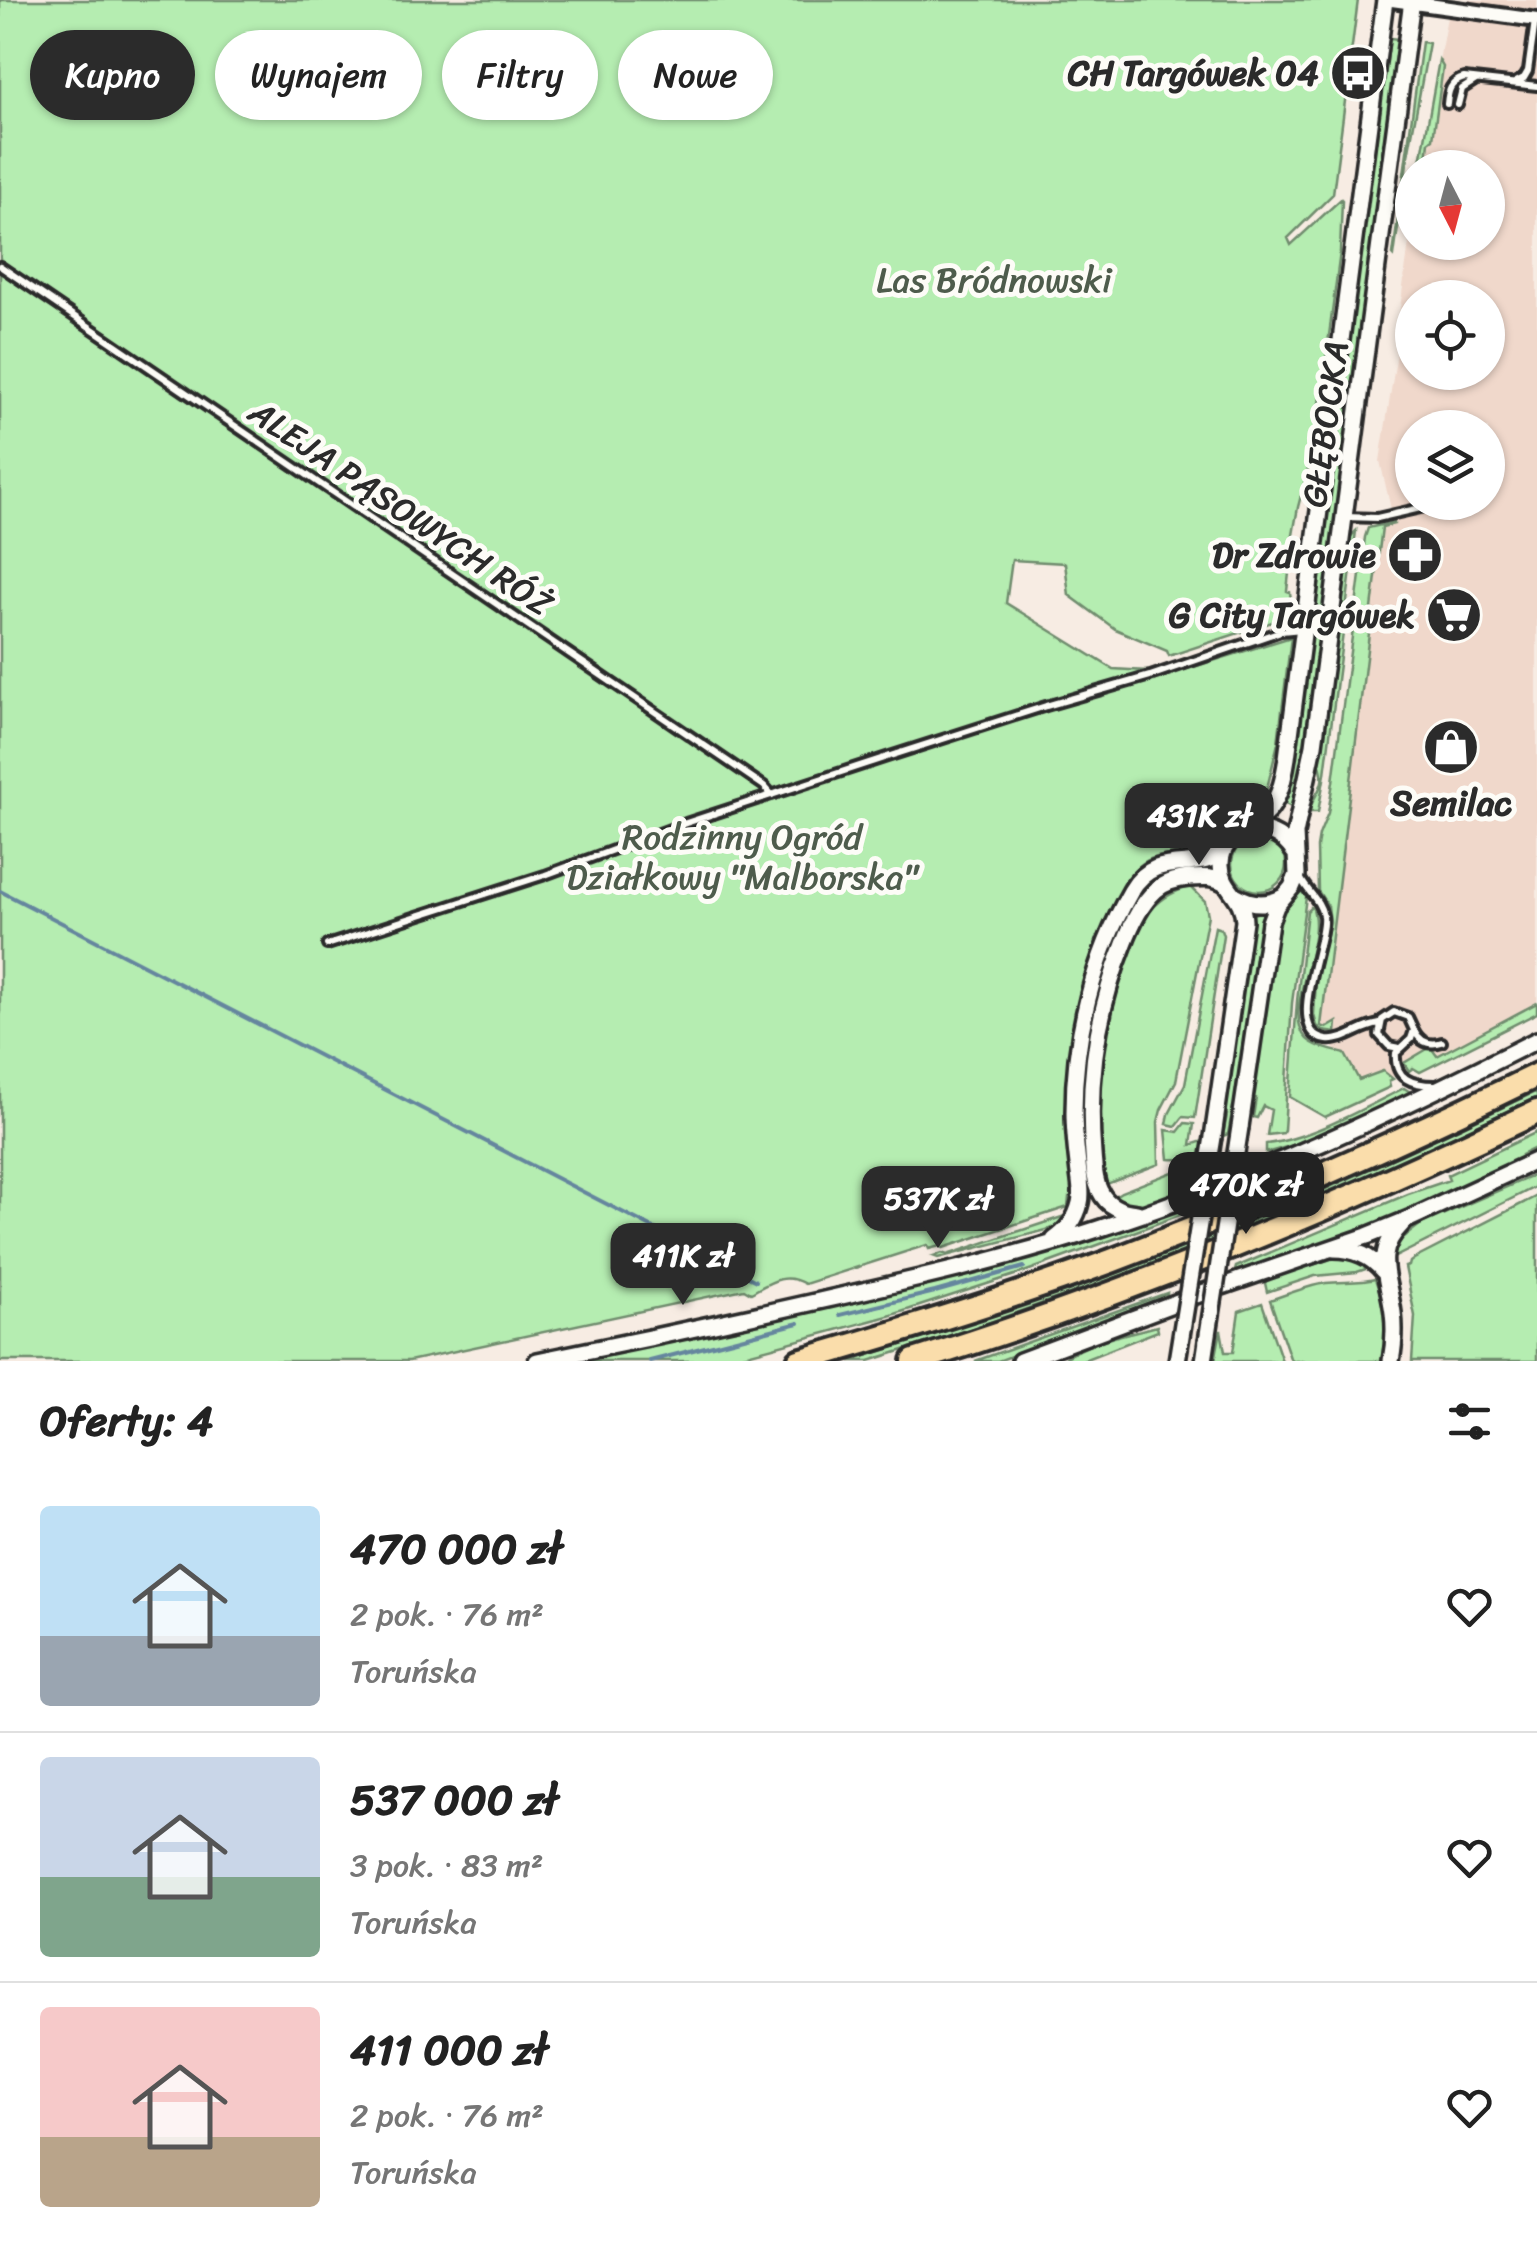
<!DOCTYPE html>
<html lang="pl">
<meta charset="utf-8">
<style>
body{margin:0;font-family:Sriracha,sans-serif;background:#f6f6f6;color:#222;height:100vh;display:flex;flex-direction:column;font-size:38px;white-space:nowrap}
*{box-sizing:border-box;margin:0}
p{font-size:32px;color:#767676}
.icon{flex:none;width:55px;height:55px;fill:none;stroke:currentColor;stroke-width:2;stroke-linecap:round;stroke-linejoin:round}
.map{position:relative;height:1361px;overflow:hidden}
.panel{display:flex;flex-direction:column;background:#fff;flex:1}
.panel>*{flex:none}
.banner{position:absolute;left:30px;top:30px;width:1000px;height:90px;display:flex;gap:20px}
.needle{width:65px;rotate:174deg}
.fabs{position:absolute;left:1395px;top:150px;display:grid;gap:20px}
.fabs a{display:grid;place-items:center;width:110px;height:110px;border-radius:50%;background:#fff;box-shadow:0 2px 8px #0004;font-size:50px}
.price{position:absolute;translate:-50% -85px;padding:0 22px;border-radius:20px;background:#2b2b2b;color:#fff;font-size:32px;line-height:65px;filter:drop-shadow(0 2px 5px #0008)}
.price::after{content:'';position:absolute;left:50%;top:60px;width:30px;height:22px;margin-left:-15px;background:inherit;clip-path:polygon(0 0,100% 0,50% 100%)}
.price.active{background:#222;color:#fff}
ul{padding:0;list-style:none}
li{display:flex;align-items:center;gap:30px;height:250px;padding:0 40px}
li+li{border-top:2px solid #e0e0e0}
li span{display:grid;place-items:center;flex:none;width:280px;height:200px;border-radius:10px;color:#555}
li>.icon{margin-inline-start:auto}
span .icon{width:120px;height:120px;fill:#fffc;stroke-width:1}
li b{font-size:42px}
h2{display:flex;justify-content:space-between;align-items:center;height:120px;padding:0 40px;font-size:42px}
.pill{padding:0 35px;border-radius:45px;background:#fff;box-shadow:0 2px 8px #0004;font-size:35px;line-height:90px}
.pill.active{background:#2b2b2b;color:#fff}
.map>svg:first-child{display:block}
.built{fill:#f0d8cb;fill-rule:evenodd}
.green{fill:#b5edb1;stroke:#708c6e;stroke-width:2.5}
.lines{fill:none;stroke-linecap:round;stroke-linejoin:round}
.stream{stroke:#65869e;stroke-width:4}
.service-casing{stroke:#2b2b2b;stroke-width:14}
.minor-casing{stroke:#2b2b2b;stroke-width:20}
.tertiary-casing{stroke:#2b2b2b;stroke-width:22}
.motorway-casing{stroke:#2b2b2b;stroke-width:30}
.service{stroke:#fdfcf7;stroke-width:6}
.minor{stroke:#fdfcf7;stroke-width:12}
.tertiary{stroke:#fdfcf7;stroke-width:15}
.motorway{stroke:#faddab;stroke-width:22}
.tertiary-bridge-casing{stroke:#2b2b2b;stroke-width:22;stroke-linecap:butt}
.tertiary-bridge{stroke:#fdfcf7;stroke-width:15}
.labels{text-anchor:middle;stroke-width:10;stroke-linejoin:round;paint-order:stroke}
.poi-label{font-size:35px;font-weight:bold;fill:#2b2b2b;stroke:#fdfcf7;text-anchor:end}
.park-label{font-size:35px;fill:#4e5c4c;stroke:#fdfcf7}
.street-label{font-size:35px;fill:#2b2b2b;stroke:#fdfcf7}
</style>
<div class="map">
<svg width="1537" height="1361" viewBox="0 0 1537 1361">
<rect width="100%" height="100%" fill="#f7ece3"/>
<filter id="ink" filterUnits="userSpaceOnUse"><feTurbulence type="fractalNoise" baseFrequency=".01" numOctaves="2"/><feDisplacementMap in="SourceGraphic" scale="20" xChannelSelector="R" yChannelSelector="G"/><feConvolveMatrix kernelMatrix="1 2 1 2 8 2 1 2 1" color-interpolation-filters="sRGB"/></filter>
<g filter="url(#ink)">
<path class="built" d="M1450,0H1537V1009L1421,1065L1361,1090L1320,1027L1380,526L1394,522L1380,461L1398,346L1395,345L1412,221V242H1488V168L1420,167ZM1412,298H1488V372H1412ZM1412,428H1488V502H1412Z"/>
<path class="green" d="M0,0H1358L1333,194L1288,238L1291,245L1341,199L1342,200L1340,252L1315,442L1298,507L1288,563L1290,564L1287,591L1290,592L1293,618L1275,628L1272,622L1169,656L1167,651L1115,629L1069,595L1065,563L1012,560L1006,603L1113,669L1147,671L1151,680L1291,637L1278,743L1266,792C1230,806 1213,813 1194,848L1187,849L1188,854C1173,855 1155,854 1143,863C1127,875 1118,898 1110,915C1066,1006 1061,1098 1073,1196L1069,1197L1068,1207L943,1248L940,1246L929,1249L927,1245L805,1284C784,1272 771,1282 751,1293L744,1289L409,1361H0Z
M1390,38L1399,39L1344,452L1334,451Z
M1422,42L1429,43L1408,156L1394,256L1393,255Z
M1439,60L1443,67L1433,139L1429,142L1426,167H1420Z
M1333,459L1343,461L1306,749L1293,808L1283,803L1289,786L1300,724Z
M1394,522V524L1382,527L1321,1026L1327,1028L1337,1022L1336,1033L1323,1031L1317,1026L1314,1015L1316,980L1330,922L1328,906L1318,891L1317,847L1319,835L1328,813L1333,782L1365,537L1368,528Z
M1356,531L1325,774L1318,812H1309C1314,791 1329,787 1319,763L1347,546L1350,537Z
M1232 864a27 27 0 1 1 54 0a27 27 0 1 1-54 0Z
M1189,868V871L1161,878L1147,888L1138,899L1104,978L1091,1031L1086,1073L1093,1193L1087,1194C1077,1100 1080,1025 1116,937C1124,919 1132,896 1146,883C1159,872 1174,871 1189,868Z
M1191,887L1205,901L1208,915L1176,1081L1161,1110L1158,1122L1159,1164L1107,1184C1083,1123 1110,958 1152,909C1163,897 1176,890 1191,887Z
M1301,891L1306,897L1292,1003L1284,1130L1283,1133L1267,1135L1271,1110L1263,1106L1257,1118L1253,1117L1256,1098L1252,1097L1277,922L1285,906Z
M1312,906C1327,943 1280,1013 1307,1039C1317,1048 1333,1050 1345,1054L1359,1080L1383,1071L1393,1079L1389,1081L1390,1087L1325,1117L1290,1097L1297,1001L1307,911Z
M1262,911L1264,914L1236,1107H1233L1228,1134L1223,1136L1227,1115L1224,1114L1253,914Z
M1215,927L1221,929L1223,935L1195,1118L1183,1117L1176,1126L1167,1124L1169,1114L1185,1084Z
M1537,1003V1013L1420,1072L1413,1068L1409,1071L1404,1063L1429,1048L1432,1049L1437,1056Z
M1404,1088L1412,1093L1307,1141L1266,1153V1144C1310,1139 1364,1108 1404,1088Z
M1537,1091V1097L1374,1174L1172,1258L970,1329L869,1361H850C986,1319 1121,1274 1252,1220C1349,1180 1443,1136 1537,1091Z
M1185,1123L1194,1124L1191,1145L1215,1137L1207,1155C1193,1156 1183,1161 1169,1159L1166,1130L1178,1132Z
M1537,1132V1147L1521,1155L1522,1158L1398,1216L1354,1234L1235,1271L1236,1267L1408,1194L1449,1180L1447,1175Z
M1183,1168H1187L1183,1190L1137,1207H1131L1112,1198L1121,1192Z
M1537,1174V1186L1393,1258L1399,1241L1421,1224Z
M1537,1196V1361H1412L1415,1316L1405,1267L1409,1266L1410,1262L1414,1259Z
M1181,1209L1180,1215L1024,1272L892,1315L721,1361H584L989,1270L1073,1247Z
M1071,1214L1054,1228L938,1258L933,1256L942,1253L947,1255Z
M1350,1257L1364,1263L1369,1268L1357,1272L1315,1276L1267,1292L1265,1283L1268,1279L1331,1259Z
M1375,1279C1386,1305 1387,1333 1381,1361H1291L1270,1300C1288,1294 1307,1286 1326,1283C1342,1281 1360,1283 1375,1279Z
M1167,1293L1166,1298L998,1361H975Z
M1262,1303L1282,1361H1215L1221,1330L1225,1352H1233L1239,1311Z
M1157,1326L1158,1331L1081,1361H1061C1089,1340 1124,1335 1157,1326Z"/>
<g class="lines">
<path class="stream" d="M0,891L756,1281
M840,1315L935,1292L1024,1267
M650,1361L799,1323"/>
<g class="service-casing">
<path id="service" d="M1516,82L1524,78L1528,71L1535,21
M1447,104C1448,91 1450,82 1464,78L1537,86
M1458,105L1462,89L1476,80
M0,266L764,786L772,795
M1345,517L1377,518L1447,502
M1299,875C1305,890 1320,899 1323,916C1327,941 1282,1034 1327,1040C1346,1042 1361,1026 1380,1024
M327,945L545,875L686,823L890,756L1046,706L1150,676L1281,631L1302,629
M1414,1030C1420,1042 1429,1046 1442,1042
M1399,1048L1389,1046L1379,1035L1382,1020L1394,1012L1408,1017L1414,1030L1411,1039L1396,1053C1394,1079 1412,1085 1435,1085"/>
</g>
<g class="minor-casing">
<path id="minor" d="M1392,0L1537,20"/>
</g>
<g class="tertiary-casing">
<path id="tertiary" d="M1246,831C1267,828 1282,835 1294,852
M1237,896C1252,905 1268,905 1283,897
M1240,1127L1270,922L1276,906L1292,887L1297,875L1295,834L1314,745L1412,0
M1213,1137L1244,921C1243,894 1222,890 1221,865C1220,834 1254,830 1270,809C1281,794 1284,776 1287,758L1385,0
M1137,1213C1122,1212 1107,1206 1100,1191C1094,1180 1094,1166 1093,1154C1087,1082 1097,1011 1124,944C1131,925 1140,905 1155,891C1164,882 1177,879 1190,878C1203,877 1215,876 1226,884
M1054,1240C1067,1230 1076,1220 1080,1203C1083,1192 1079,1177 1078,1165C1076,1148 1074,1130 1074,1112C1074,1036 1093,957 1131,891C1157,846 1200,877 1224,849
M1334,1249C1354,1249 1371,1256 1383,1271
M537,1361C632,1342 726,1322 819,1301C913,1280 1007,1259 1098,1229C1250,1180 1395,1112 1537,1040
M1020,1361L1199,1294L1367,1236L1409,1219L1537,1160
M1204,1361L1207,1341
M1391,1361C1394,1345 1395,1329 1393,1313C1389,1278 1372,1254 1402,1224"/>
</g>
<g class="motorway-casing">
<path id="motorway" d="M799,1361C903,1331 1008,1299 1111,1261C1256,1206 1398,1143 1537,1075
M914,1361C1128,1295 1335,1208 1537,1112"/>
</g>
<use href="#service" class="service"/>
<use href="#minor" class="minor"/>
<use href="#tertiary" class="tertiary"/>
<use href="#motorway" class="motorway"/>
<g class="tertiary-bridge-casing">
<path id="tertiary-bridge" d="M1207,1341L1240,1127
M1177,1361L1213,1137"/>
</g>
<use href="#tertiary-bridge" class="tertiary-bridge"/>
</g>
</g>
<defs>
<g id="bus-disc" transform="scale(2.875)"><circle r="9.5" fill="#2b2b2b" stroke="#fdfcf7"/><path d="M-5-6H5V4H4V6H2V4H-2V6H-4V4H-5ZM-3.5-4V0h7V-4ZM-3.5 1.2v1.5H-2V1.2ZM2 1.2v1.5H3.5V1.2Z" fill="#fff"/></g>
<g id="pharmacy-disc" transform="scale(2.875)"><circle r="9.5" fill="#2b2b2b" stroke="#fdfcf7"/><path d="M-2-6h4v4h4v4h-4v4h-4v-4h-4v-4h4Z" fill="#fff"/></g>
<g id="supermarket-disc" transform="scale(2.875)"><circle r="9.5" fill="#2b2b2b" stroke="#fdfcf7"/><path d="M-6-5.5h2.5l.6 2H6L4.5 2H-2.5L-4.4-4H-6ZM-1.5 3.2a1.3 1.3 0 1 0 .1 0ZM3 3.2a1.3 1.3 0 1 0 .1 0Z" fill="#fff"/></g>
<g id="shop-disc" transform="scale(2.875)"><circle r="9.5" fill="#2b2b2b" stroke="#fdfcf7"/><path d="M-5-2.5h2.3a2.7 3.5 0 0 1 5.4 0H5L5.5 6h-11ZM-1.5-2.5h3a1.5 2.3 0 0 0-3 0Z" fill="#fff"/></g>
</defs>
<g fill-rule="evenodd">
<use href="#bus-disc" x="1358" y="73"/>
<use href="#pharmacy-disc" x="1415" y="555"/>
<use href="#supermarket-disc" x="1454" y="615"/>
<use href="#shop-disc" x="1451" y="747"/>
</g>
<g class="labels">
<g class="poi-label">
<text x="1319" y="85">CH Targówek 04</text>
<text x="1376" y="567">Dr Zdrowie</text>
<text x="1415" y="627">G City Targówek</text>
<text x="1451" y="815" text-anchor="middle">Semilac</text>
</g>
<g class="park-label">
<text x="994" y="292">Las Bródnowski</text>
<text x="742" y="849">Rodzinny Ogród<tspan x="742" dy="40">Działkowy "Malborska"</tspan></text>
</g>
<g class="street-label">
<text transform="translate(1325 424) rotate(-82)" y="12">GŁĘBOCKA</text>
<text transform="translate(401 508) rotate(34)" y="12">ALEJA PĄSOWYCH RÓŻ</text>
</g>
</g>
</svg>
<div class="fabs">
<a><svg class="needle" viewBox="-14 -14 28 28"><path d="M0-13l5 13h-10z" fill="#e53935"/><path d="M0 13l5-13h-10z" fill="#767676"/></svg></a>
<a><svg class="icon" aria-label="locate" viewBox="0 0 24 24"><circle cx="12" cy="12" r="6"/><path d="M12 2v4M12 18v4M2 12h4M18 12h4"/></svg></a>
<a><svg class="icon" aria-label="layers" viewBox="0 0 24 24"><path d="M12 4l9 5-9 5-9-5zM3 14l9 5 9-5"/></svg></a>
</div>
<b class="price" style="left:1199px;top:868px">431K zł</b>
<b class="price active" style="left:1246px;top:1237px">470K zł</b>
<b class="price" style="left:938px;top:1251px">537K zł</b>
<b class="price" style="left:683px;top:1308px">411K zł</b>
<div class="banner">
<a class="pill active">Kupno</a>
<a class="pill">Wynajem</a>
<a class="pill">Filtry</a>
<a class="pill">Nowe</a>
</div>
</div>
<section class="panel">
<h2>Oferty: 4<svg class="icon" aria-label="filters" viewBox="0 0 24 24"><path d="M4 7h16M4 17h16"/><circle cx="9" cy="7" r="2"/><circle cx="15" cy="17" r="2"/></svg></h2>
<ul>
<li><span style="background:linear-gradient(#bfe0f5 65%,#9aa5b1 0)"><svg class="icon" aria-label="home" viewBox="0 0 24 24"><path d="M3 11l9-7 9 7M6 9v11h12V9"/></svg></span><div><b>470 000 zł</b><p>2 pok. · 76 m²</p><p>Toruńska</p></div><svg class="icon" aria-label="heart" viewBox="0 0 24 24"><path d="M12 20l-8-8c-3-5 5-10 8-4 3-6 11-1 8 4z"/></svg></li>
<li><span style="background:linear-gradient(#c9d6e8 60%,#7fa58c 0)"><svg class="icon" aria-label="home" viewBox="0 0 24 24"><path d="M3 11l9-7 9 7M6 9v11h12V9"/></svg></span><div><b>537 000 zł</b><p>3 pok. · 83 m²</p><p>Toruńska</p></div><svg class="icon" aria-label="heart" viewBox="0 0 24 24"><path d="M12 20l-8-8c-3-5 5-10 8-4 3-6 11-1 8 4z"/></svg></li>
<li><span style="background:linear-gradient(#f6c9c9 65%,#b9a48a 0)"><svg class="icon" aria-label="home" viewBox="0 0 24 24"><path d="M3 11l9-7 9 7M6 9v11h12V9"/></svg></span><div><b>411 000 zł</b><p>2 pok. · 76 m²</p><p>Toruńska</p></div><svg class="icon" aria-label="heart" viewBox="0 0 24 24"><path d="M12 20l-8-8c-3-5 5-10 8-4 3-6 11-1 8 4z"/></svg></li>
</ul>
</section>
